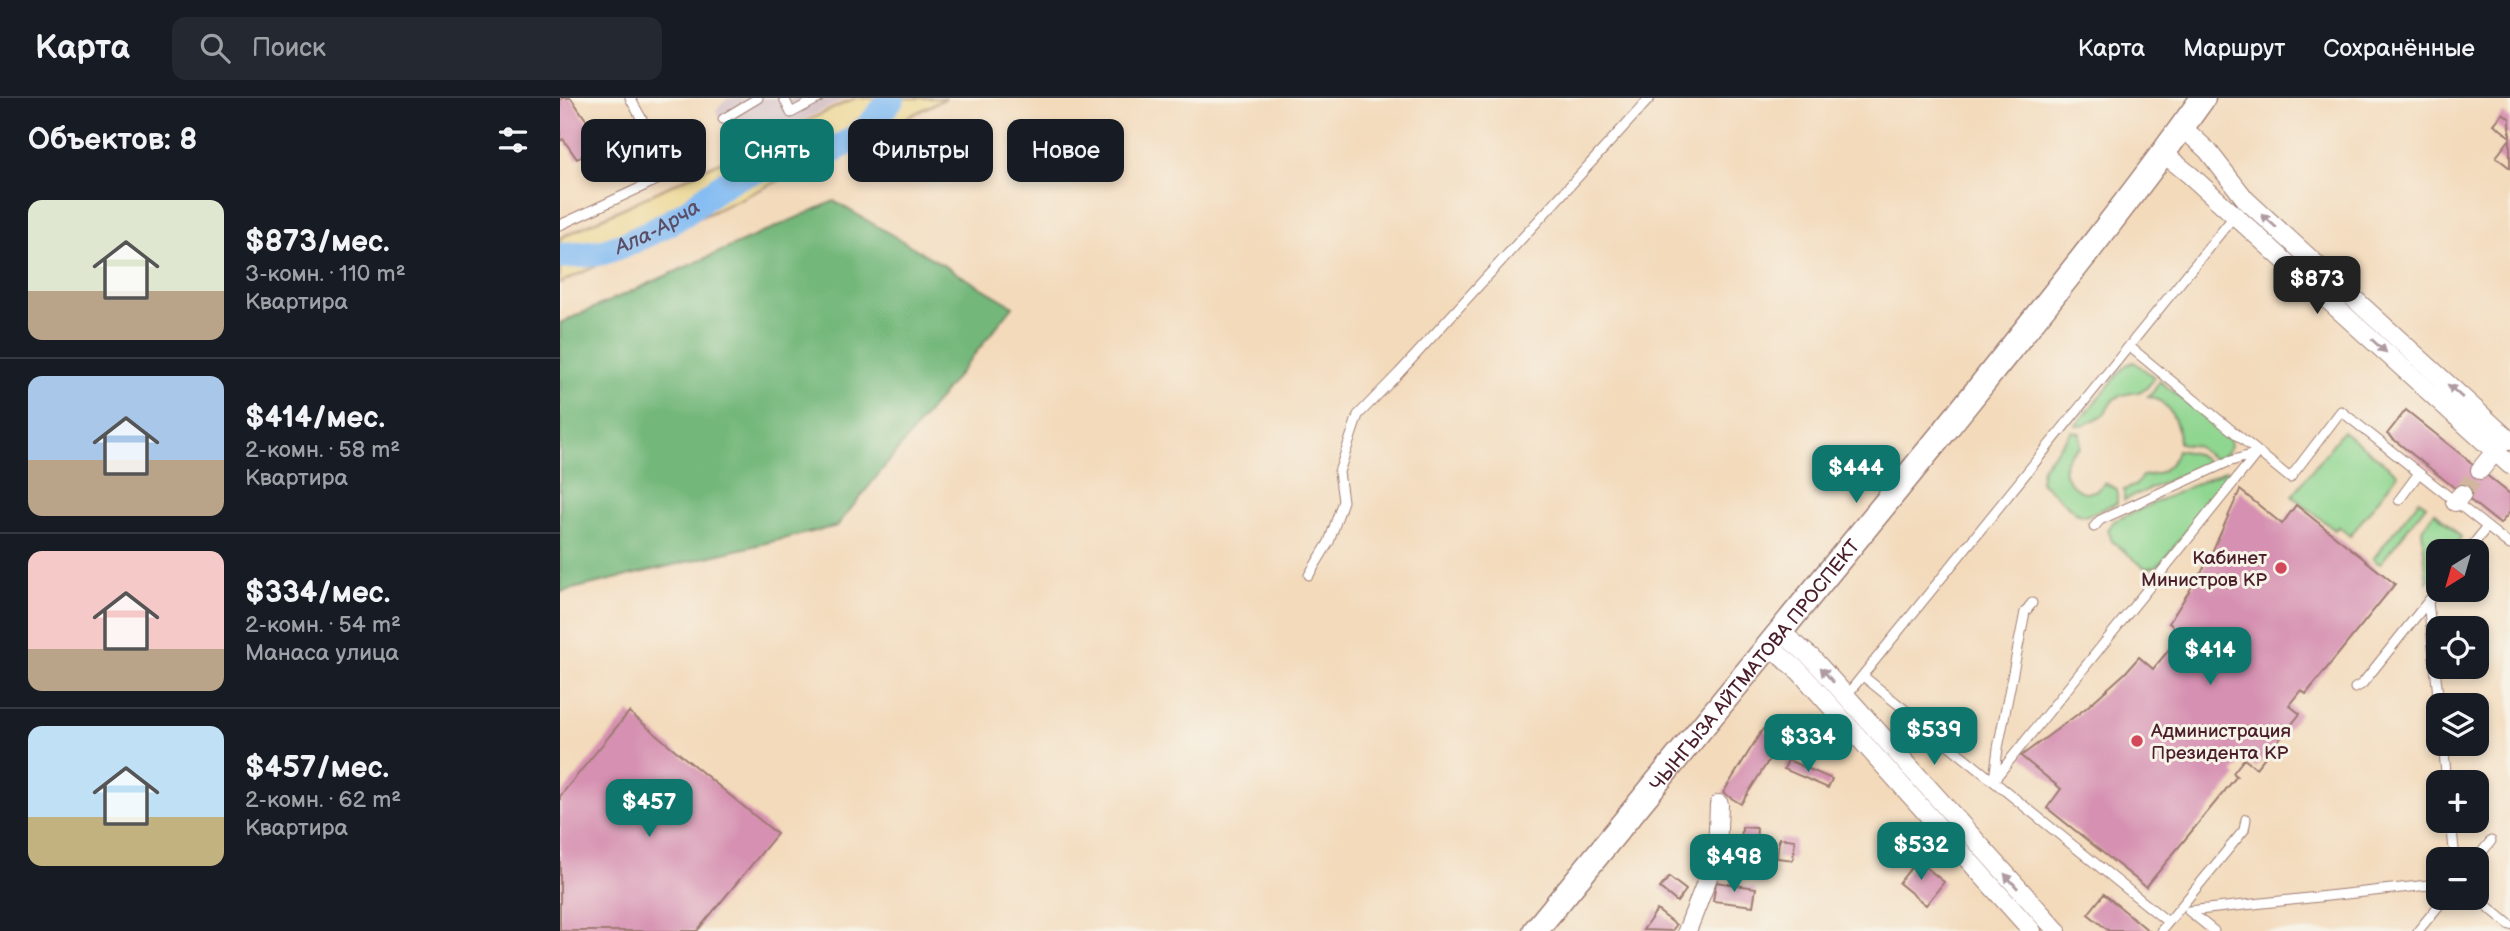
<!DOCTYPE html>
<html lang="ru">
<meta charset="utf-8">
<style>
body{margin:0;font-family:"Balsamiq Sans",sans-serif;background:#242831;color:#f1f3f6;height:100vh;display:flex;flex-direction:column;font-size:26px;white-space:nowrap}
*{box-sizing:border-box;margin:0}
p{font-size:23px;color:#9ea1a6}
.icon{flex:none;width:38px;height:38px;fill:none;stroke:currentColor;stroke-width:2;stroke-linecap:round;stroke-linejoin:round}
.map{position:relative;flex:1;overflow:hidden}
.drawer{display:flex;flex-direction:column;background:#171b24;width:560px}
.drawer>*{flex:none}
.hud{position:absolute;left:21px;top:21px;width:665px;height:63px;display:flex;gap:14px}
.needle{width:46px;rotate:217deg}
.buttons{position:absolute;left:1866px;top:441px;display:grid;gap:14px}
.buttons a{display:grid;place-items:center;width:63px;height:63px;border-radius:14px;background:#171b24;box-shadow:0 4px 10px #0003;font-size:35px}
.price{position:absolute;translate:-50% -60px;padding:0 16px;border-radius:14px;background:#0f766e;color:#fff;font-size:23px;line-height:46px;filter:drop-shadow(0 2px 4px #0008)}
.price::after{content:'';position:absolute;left:50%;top:42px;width:21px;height:16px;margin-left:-10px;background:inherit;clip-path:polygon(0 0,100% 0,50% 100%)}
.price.active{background:#222;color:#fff}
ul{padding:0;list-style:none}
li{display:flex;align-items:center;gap:21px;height:175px;padding:0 28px}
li+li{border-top:2px solid #363941}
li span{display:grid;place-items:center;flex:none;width:196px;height:140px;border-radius:14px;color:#555}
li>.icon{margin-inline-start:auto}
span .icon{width:84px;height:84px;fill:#fffc;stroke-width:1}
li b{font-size:30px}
h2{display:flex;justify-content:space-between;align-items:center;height:84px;padding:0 28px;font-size:30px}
.chip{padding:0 24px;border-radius:14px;background:#171b24;box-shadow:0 4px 10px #0003;font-size:24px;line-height:63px}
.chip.active{background:#0f766e;color:#fff}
header{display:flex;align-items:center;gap:42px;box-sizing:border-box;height:98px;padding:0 35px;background:#171b24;border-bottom:2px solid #363941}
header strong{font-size:33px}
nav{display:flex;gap:38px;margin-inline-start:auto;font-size:24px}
.search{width:490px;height:63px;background:#242831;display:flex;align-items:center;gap:18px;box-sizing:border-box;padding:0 24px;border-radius:14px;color:#9ea1a6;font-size:26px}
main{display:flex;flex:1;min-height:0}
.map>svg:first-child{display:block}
.industrial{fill:#d2bec5}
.green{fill:#8fd690;stroke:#6c7a5e;stroke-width:2}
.forest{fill:#73b77a;stroke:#5e6b52;stroke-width:2}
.sand{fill:#eeda9e;stroke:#9c7c64;stroke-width:2}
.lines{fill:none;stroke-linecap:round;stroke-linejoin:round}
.river{stroke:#82bbf3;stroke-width:26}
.building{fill:#d690b1}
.street-tunnel{stroke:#d1b59e;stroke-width:18;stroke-dasharray:18 9;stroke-linecap:butt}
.lane-casing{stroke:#9e7c73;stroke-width:11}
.street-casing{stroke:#9e7c73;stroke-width:20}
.secondary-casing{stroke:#9e7c73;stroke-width:27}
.lane{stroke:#fff;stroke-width:9}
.street{stroke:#fff;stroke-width:18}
.secondary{stroke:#fff;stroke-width:24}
.oneway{fill:#ae9aa0}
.poi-dot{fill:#d1495b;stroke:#f7f3e8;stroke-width:2.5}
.labels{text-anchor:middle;stroke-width:6;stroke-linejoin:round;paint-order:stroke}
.poi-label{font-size:19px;fill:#4a1f2b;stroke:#f7f3e8;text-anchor:end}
.street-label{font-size:19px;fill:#4a1f2b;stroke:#f7f3e8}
.water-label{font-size:21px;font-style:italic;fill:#5b4e67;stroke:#f7f3e8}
</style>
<header>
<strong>Карта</strong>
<div class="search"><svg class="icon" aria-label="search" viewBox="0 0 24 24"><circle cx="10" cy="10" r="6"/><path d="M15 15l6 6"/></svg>Поиск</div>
<nav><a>Карта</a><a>Маршрут</a><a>Сохранённые</a></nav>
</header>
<main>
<section class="drawer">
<h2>Объектов: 8<svg class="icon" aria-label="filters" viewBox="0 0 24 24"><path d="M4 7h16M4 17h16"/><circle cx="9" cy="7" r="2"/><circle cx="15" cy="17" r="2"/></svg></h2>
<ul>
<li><span style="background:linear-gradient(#dfe7d0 65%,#b9a48a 0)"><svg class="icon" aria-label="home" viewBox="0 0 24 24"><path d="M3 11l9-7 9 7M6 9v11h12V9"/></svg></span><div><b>$873/мес.</b><p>3-комн. · 110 m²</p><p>Квартира</p></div></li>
<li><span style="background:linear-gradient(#a9c7e8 60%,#b9a48a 0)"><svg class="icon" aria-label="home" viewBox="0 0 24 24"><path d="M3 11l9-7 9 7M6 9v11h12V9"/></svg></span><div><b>$414/мес.</b><p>2-комн. · 58 m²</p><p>Квартира</p></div></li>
<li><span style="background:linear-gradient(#f6c9c9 70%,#b9a48a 0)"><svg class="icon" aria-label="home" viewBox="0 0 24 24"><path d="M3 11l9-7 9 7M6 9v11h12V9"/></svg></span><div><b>$334/мес.</b><p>2-комн. · 54 m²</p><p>Манаса улица</p></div></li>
<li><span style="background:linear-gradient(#bfe0f5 65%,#c2b280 0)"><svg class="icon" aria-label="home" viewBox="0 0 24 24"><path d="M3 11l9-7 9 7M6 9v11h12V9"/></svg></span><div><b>$457/мес.</b><p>2-комн. · 62 m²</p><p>Квартира</p></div></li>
</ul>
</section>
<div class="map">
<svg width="1950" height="833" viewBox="0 0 1950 833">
<rect width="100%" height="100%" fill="#f7f3e8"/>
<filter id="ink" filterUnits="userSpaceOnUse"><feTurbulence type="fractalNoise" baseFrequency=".0143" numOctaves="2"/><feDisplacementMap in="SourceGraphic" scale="14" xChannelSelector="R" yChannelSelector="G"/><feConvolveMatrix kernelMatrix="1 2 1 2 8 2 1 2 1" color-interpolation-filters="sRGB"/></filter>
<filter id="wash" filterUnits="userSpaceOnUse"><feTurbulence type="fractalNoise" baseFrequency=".00686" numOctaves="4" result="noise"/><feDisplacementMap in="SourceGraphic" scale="28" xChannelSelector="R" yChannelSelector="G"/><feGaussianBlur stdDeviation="1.57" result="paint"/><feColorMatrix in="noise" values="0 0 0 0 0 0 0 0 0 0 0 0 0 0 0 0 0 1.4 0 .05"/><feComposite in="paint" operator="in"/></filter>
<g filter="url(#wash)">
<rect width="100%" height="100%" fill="#f3dabb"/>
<path class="industrial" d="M168,0H288L175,55L156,12Z"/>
<path class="green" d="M1574,264L1594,279C1583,302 1572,290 1556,300C1549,304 1548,312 1543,317C1538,321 1529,323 1523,328L1516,327L1566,267Z
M1600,283L1669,339L1671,348L1666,356L1654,361L1636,348L1619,345C1619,325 1610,303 1588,298L1593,294Z
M1512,333L1520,335V349C1483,366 1521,414 1545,385L1557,391V405L1525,418L1516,415L1480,383L1482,370Z
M1783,333L1838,376L1790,438L1778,428L1775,432L1732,398Z
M1617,352L1637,356L1649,365L1564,402V392L1576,387L1582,378C1599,378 1613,369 1617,352Z
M1667,372L1671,376L1670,379L1601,465L1596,469L1585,470L1552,443L1548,432L1554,423Z
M1859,402L1866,407L1820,466L1813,461Z
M1875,414L1901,439L1892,453H1878V471L1867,484L1862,431Z"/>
<path class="forest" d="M274,103L453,208L277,428L0,494V225Z"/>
<path class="sand" d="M295,0H386L244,71L0,185V140Z"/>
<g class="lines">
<path class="river" id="s1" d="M0,158C14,157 29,157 43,154C70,146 102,130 125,115C139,106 151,94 164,86C206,61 261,67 300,36C312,27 322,12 332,0"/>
</g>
<g id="blocks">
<path class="building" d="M3,0H11L42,45L17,61L3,41L0,43V2Z
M1943,15L1950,21V39L1934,26Z
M1950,41V70L1936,59Z
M1846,312L1950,396V414L1940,426L1827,336Z
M1680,392L1722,426L1736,407L1835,486L1746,596L1741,592L1729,607L1740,616L1696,670L1684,661L1673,675L1677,678L1586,789L1487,710L1501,691L1461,658L1526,610L1565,575L1579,559L1593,571L1622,536L1609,525L1648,463Z
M69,614L217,736L137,833H0V698Z
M1249,618L1257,624L1253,631L1263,638L1257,646L1239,633Z
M1203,631L1221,643L1181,706L1163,695Z
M1228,662L1272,681L1268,690L1224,671Z
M1182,729L1197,730L1196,746L1181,744Z
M1219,740L1235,742L1233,762L1217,760Z
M1357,762L1384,784L1366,807L1339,785Z
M1109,779L1126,792L1117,804L1100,790Z
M1156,784L1196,790L1193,808L1153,803Z
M1544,796L1589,833H1549L1528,816Z
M1097,812L1116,827L1112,833L1083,832Z"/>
</g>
</g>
<g filter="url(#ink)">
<use href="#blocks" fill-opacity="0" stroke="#9e7c73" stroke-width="2"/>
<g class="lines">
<path class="street-tunnel" d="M1902,396L1920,372"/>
<g class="lane-casing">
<path id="lane" d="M224,0L231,15L259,0
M163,21L198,0
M0,127L112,75L70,0
M1570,249L1730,380L1781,313L1950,447
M1839,402L1859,375
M1534,429L1540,422L1668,364L1697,355
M1908,453L1927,429
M749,477L769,444L783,403L779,374L798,317L839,275L1090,0
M1868,503L1879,607
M1303,578L1608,824
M1795,590L1802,586L1878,491
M1286,598L1675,117
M1883,646L1887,684
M1434,682L1438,650L1465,514L1472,505
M1433,683L1698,354
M1891,723L1895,761
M1916,761L1931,743
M1916,799L1950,827
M1629,813L1878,786
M1629,813L1654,833
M1601,833L1684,732L1686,721
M1858,833L1885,800"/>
</g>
<g class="street-casing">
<path id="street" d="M1622,29L1648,53L1686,102L1950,343
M1603,55L1630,77L1950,367
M1920,372L1942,345
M1895,404L1902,396
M1222,535L1252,560L1497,833
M1210,549L1240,574L1472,833
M1127,833L1157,756L1159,706"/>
</g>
<g class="secondary-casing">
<g id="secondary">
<path id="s2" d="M975,833C1112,668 1248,502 1383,335C1471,225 1561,115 1643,0"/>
</g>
</g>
<use href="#lane" class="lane"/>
<use href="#street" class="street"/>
<use href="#secondary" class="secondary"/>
</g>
<defs><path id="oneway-solid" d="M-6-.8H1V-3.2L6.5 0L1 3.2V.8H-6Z" transform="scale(1.75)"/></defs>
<g class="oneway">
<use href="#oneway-solid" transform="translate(1709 123) rotate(-138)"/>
<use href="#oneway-solid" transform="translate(1819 248) rotate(42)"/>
<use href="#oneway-solid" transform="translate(1895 293) rotate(-138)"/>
<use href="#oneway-solid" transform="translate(1267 577) rotate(-131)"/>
<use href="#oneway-solid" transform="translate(1451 783) rotate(-132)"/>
</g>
</g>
<g class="poi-dot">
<circle cx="1721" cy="470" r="7"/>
<circle cx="1577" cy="643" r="7"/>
</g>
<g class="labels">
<g class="poi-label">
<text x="1707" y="466">Кабинет<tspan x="1707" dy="22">Министров КР</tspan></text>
<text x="1591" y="639" text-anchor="start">Администрация<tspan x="1591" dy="22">Президента КР</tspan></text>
</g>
<g class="street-label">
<text dy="7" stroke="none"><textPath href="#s2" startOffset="345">ЧЫНГЫЗА АЙТМАТОВА ПРОСПЕКТ</textPath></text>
</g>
<g class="water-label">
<text dy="7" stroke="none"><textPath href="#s1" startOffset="103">Ала-Арча</textPath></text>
</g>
</g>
</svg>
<div class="buttons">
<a><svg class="needle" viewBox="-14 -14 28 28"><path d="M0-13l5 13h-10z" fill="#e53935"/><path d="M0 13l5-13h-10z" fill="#9ea1a6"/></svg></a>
<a><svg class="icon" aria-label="locate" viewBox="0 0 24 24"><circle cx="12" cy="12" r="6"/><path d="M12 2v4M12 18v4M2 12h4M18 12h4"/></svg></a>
<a><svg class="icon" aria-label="layers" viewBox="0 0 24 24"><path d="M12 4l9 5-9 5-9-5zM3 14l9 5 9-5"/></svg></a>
<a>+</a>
<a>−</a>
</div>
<b class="price active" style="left:1757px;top:218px">$873</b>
<b class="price" style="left:1296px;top:407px">$444</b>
<b class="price" style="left:1650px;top:589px">$414</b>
<b class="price" style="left:1374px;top:669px">$539</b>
<b class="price" style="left:1248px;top:676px">$334</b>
<b class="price" style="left:89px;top:741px">$457</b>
<b class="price" style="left:1361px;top:784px">$532</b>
<b class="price" style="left:1174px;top:796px">$498</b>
<div class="hud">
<a class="chip">Купить</a>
<a class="chip active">Снять</a>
<a class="chip">Фильтры</a>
<a class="chip">Новое</a>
</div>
</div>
</main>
